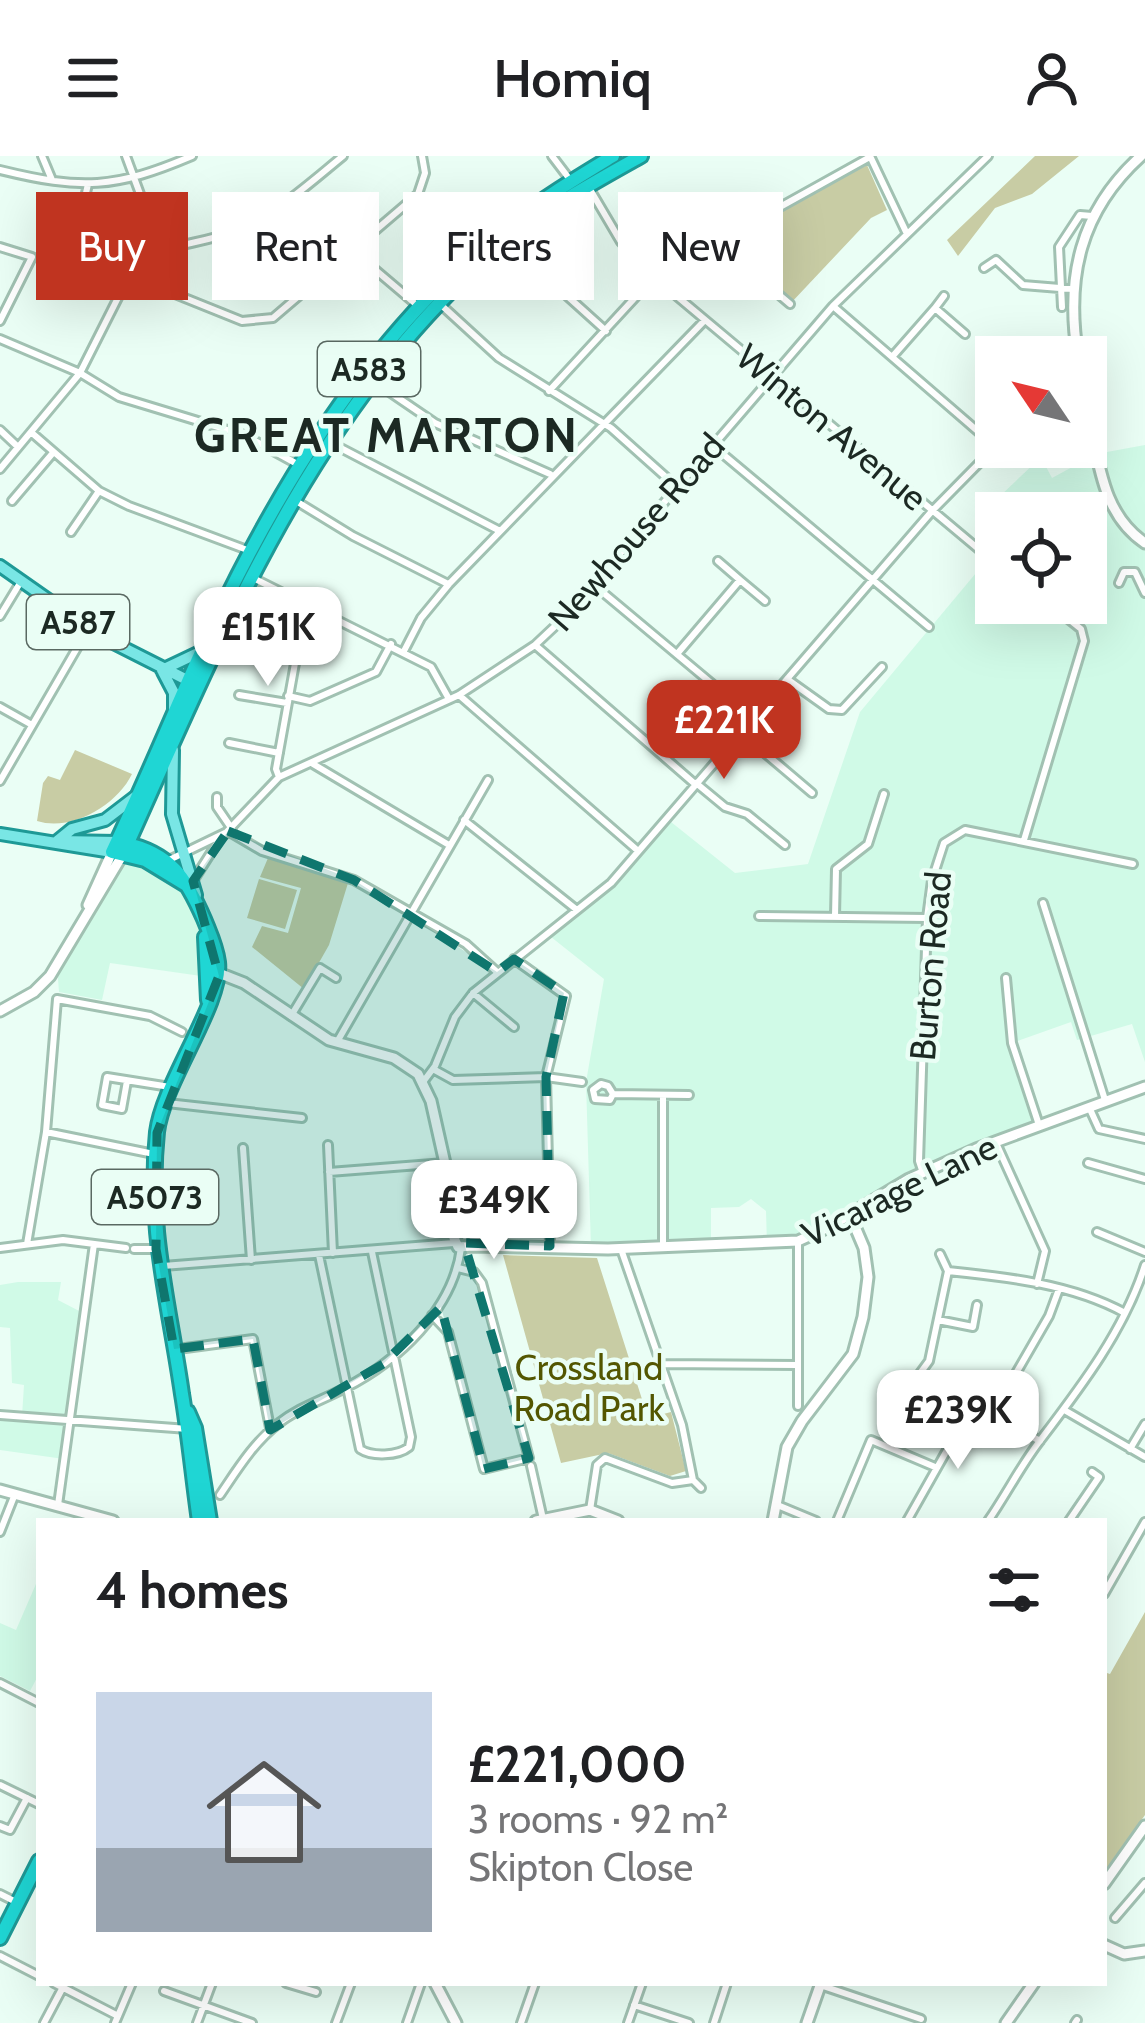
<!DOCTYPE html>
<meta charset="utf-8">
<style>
body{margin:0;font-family:Cabin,sans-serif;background:#f2f2f2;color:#202124;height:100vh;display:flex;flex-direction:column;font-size:45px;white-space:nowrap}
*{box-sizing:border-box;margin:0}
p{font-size:39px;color:#757577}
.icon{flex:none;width:66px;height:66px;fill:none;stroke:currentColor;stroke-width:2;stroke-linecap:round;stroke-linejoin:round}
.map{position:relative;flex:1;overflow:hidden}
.side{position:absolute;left:36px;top:1362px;width:1071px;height:468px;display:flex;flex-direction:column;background:#fff;border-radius:0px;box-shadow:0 12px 48px #0002}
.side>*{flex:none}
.top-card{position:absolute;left:36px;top:36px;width:1074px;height:108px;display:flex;gap:24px}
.needle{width:78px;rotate:305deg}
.buttons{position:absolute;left:975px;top:180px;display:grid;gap:24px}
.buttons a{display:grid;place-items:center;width:132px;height:132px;border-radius:0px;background:#fff;box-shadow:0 12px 48px #0002;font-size:60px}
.price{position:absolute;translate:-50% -102px;padding:0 27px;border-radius:24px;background:#fff;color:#222;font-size:39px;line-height:78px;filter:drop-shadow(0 3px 6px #0008)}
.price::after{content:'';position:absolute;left:50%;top:72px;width:36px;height:27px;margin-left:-18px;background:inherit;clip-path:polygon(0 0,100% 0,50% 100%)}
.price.on{background:#c03420;color:#fff}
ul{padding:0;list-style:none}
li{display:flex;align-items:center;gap:36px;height:300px;padding:0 60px}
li+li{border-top:3px solid #e0e0e0}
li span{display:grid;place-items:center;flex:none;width:336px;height:240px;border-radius:0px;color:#555}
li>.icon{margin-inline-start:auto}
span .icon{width:144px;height:144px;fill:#fffc;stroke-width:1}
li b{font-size:51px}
h2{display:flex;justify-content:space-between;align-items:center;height:144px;padding:0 60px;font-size:51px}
.pill{padding:0 42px;border-radius:0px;background:#fff;box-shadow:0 12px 48px #0002;font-size:42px;line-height:108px}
.pill.on{background:#c03420;color:#fff}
header{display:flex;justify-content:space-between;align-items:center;height:156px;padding:0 60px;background:#fff;font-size:54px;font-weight:600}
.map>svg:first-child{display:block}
.built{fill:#d0fae7}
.green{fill:#c8cca4}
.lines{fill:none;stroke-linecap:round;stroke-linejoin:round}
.street-casing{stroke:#a1c1b2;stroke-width:12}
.secondary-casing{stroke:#a1c1b2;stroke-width:15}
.primary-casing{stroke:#1e9996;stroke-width:16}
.highway-casing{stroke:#1e9996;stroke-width:18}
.street{stroke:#fff;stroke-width:6}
.secondary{stroke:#fff;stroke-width:9}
.primary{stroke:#79e6e5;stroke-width:10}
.highway{stroke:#1fd6d4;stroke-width:12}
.marked{fill:#0f766e;fill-opacity:0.2;stroke:#0f766e;stroke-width:9;stroke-dasharray:24 15;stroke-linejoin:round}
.labels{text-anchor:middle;stroke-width:9;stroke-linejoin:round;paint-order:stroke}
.shield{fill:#eafef5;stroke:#5a6962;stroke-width:3}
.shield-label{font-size:33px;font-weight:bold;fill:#1c2923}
.street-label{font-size:36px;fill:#1c2923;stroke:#eafef5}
.park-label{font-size:36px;fill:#535601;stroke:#eafef5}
.district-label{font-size:48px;font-weight:bold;letter-spacing:3px;fill:#1c2923;stroke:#eafef5}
</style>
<header><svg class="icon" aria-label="menu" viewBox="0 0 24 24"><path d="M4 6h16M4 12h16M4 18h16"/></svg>Homiq<svg class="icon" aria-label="person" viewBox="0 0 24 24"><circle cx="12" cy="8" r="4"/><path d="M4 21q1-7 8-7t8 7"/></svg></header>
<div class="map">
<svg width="1145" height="1867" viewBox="0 0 1145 1867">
<rect width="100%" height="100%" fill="#eafef5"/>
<path class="built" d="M1145,289V906L1132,868L1077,884L1071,866L1012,887L1039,969L923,1017L812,1080L767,1089L766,1055L751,1043L739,1051L711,1052V1089L591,1092L586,926L604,823L546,777L611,727L666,662L735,717L808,708L860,556L996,393V447H1086V357H1009L1000,340L1041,301L1052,322L1096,298Z
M123,698L149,706L195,745L205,769L208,821L110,807L102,844L59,836L57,810Z
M18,1126H61L58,1144L83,1157L64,1303L0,1294V1259L22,1260L24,1229L12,1227L10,1172L0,1171V1129Z
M39,1421V1518L30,1535L0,1520V1467L16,1474Z"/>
<path class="green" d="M1035,0H1079L1032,38L995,52L958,100L947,84Z
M867,9L887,54L871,62L790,148L736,102L724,85Z
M75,594L132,618C117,649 72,676 37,665L43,627L48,620L60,624Z
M268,702L348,727L329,789L304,833L252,791L262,770L288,777L301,732L260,721Z
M259,723L297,734L285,773L247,762Z
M503,1099L597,1102L648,1262L671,1256L686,1315L670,1320L608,1297L561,1307Z
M1145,1456V1659L1104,1717V1516L1110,1518Z"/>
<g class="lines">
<g class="street-casing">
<path id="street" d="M42,0L52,24
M126,0L143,46L142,103L155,130
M552,0L571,25
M870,0L907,78
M0,14C82,34 114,33 192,0
M588,30L621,86L654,121L988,401
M722,80L736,102L790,148
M76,82L88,28
M0,91L32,101L0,165
M352,94L418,150
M984,112L996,104L1023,129L1072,133
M565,138L606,175
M119,139L155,130L242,165L273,162L418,38L425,17L422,0
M439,147L499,202L611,272L677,331
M833,150L996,291
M1062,151L1059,91L1080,59L1092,60
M935,152L944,140
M0,183L80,217L119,241L244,279L299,309
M892,201L935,152L965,178
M372,224L435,267L550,318
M549,235L654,121L870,1
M0,274L18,291
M32,277L99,335L129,350L250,395
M333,288L500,375
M712,289L929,471
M0,313L80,217L136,106C166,88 202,88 235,75C273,61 311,26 343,0
M12,345L52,298
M296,345L353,380L448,428
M71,376L99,335
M253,422L431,511L449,543
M740,424L765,445
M1119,427L1124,416H1135L1145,437
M594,429L753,562
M0,460L20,427
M535,489L695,628
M404,495L421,462L449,428L705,164
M677,498L740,424L718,405
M787,523L829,553L842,554L882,511
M239,539L287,547
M459,539L637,694
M288,540L310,545L376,516L391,488
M0,551L32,569
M740,576L812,637
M229,587L279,597
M313,608L449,689
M279,621L276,613L299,485L315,451
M0,625L88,473
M696,627L725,651L747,658L785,689
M217,641V651L232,673
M464,664L577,754
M228,675L262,695L354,724L466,788L497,816
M1024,684L1084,485L1081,473L1061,457
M167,705L225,677
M193,725L219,684L279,621L459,539L535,489L569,457L833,150L988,0
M1043,747L1105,944
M759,760L927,762
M835,760L836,713L868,688L884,638
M514,803L566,840L546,921L550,1090
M1006,822L1012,887L1039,969
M473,837L514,871
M291,860L320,812L336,822
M337,886L488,624
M433,913L453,924L546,921L582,926
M127,925L122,953L102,949L107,921L170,931
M423,926L435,910L455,861L473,837L611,727L932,355L996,290
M613,938L608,930L601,928L593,934L595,943L610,944L613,938L689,939
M167,947L302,962
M1089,951L1099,973L1145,983
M46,976L154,998
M996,987L1045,1095L1037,1128
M328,989L333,1097
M243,992L251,1104
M1088,1007L1145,1023
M329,1016L445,1007
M923,1017L919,1005L927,762L932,724L944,687L965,674L1133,708
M1097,1076L1145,1096
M27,1088L46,976L57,843L150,860L182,876
M663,1088V939
M0,1092L63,1084L126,1092
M134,1093H156
M621,1093L682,1269L693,1324
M940,1098L948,1115C1007,1121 1072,1128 1125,1157
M319,1099L360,1293C372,1301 398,1300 409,1291L411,1281L372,1096
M163,1110L454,1087
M432,1159L448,1176L484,1313L529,1302L482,1127L474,1116L458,1112
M938,1164L973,1171L977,1149
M178,1193L253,1183L270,1272
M659,1208L798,1209
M918,1220L929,1205L948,1115
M798,1250V1085
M1066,1255L1145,1301
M993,1257L1049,1160L1059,1133
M0,1259L188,1273
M1130,1293L1145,1268
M531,1310L543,1363
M220,1339C237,1314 254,1286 279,1267C299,1251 323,1244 345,1232C398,1205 453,1154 461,1092
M775,1348L816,1365
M58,1349L94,1088
M590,1354L597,1309L605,1302L672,1327L693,1324L701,1332
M837,1365L871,1284L935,1311
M907,1365L973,1248L1040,1285
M988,1365C1006,1339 1020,1311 1039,1286C1080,1232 1124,1175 1145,1109
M1069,1365L1099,1321L1092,1316
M0,1376L15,1338
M1104,1438L1145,1366
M0,1527L39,1547
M0,1629L39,1648
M0,1670L10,1674L27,1642
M0,1738L18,1747
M1115,1762L1145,1727
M0,1800L39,1820
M54,1827L118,1860
M286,1827L316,1836
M820,1829L921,1863
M164,1835L252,1867
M634,1849L689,1867
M44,1867L62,1833
M115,1867L132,1827
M197,1867L212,1827
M336,1867L351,1827
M407,1867L421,1827
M521,1867L535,1827
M628,1867L642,1827
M714,1867L727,1827
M1075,1867L1077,1864"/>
</g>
<g class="secondary-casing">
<path id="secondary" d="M1078,201C1065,122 1080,55 1141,0
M1086,250C1099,299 1099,356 1145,387
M88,749L112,696
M216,816L244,827L329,884L394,902L418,918L431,945L455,1052V1079
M0,855L34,836L50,820L123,698
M472,1075L475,1084L473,1090L458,1091L454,1082L462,1072L489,1085
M473,1090L608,1093L798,1085L831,1070L909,1023L976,993L1145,931
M0,1334L113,1365
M536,1365L590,1354L618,1365
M773,1365L787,1291L802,1265L853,1198L863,1161L868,1121L864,1092L850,1059
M1104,1728L1145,1670
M1104,1789L1124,1798L1145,1795
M435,1827L456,1867
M807,1867L821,1827
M1006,1867L1034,1827"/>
</g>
<g class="primary-casing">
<path id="primary" d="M0,410L100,480L191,526
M162,514L202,495
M163,516L174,537V555
M173,594L172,658L196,739
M0,678L112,696
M59,685L117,686
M56,686L72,673L105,664L135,641"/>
</g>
<g class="highway-casing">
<path id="highway" d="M124,687C171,697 186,722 204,763C210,778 216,790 218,806C223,847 163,926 157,976C147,1071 169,1147 182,1238C189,1280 193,1323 199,1365
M123,698C220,483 311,253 495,94C538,57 591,28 641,0
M186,729L145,704L112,696C159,597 198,494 249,398C313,277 398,154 507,70C540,44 577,22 613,0
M205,781L208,844
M188,1256L195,1272L210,1365
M0,1782L39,1705"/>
</g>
<use href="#street" class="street"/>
<use href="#secondary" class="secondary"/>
<use href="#primary" class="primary"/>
<use href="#highway" class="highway"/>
</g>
<path class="marked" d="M228,675L354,724L497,816L514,803L564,837L546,921L550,1090L464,1087L529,1302L484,1313L441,1151L383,1208L270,1274L253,1183L174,1193L156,1093L157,977L219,820L193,725Z"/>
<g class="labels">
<g class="shield">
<rect x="318" y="186" width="102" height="54" rx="9"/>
<rect x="27" y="439" width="102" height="54" rx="9"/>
<rect x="92" y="1014" width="126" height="54" rx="9"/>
</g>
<g class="shield-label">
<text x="369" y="225">A583</text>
<text x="78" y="478">A587</text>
<text x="155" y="1053">A5073</text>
</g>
<g class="street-label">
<text transform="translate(832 271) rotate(40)" y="13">Winton Avenue</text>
<text transform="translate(636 376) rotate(-49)" y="13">Newhouse Road</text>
<text transform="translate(930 810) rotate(-85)" y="13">Burton Road</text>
<text transform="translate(899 1034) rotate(-26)" y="13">Vicarage Lane</text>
</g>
<g class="park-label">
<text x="589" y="1224">Crossland<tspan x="589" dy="41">Road Park</tspan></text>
</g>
<g class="district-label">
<text x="387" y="296">GREAT MARTON</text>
</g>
</g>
</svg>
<div class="buttons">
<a><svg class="needle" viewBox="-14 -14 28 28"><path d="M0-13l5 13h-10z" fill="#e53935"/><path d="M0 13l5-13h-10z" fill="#757577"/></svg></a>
<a><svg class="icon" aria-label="locate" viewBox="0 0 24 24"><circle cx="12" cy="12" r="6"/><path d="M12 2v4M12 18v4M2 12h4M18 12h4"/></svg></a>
</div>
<b class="price" style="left:268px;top:533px">£151K</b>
<b class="price on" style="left:724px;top:626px">£221K</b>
<b class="price" style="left:494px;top:1106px">£349K</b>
<b class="price" style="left:958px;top:1316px">£239K</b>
<div class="top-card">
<a class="pill on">Buy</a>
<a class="pill">Rent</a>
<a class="pill">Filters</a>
<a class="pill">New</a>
</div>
<section class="side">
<h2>4 homes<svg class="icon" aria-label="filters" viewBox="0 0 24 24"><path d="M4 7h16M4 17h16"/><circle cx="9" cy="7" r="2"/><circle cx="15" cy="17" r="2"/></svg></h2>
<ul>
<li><span style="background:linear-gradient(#c9d6e8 65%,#9aa5b1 0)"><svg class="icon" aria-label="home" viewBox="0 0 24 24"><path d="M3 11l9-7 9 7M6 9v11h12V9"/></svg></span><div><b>£221,000</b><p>3 rooms · 92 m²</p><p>Skipton Close</p></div></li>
</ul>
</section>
</div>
